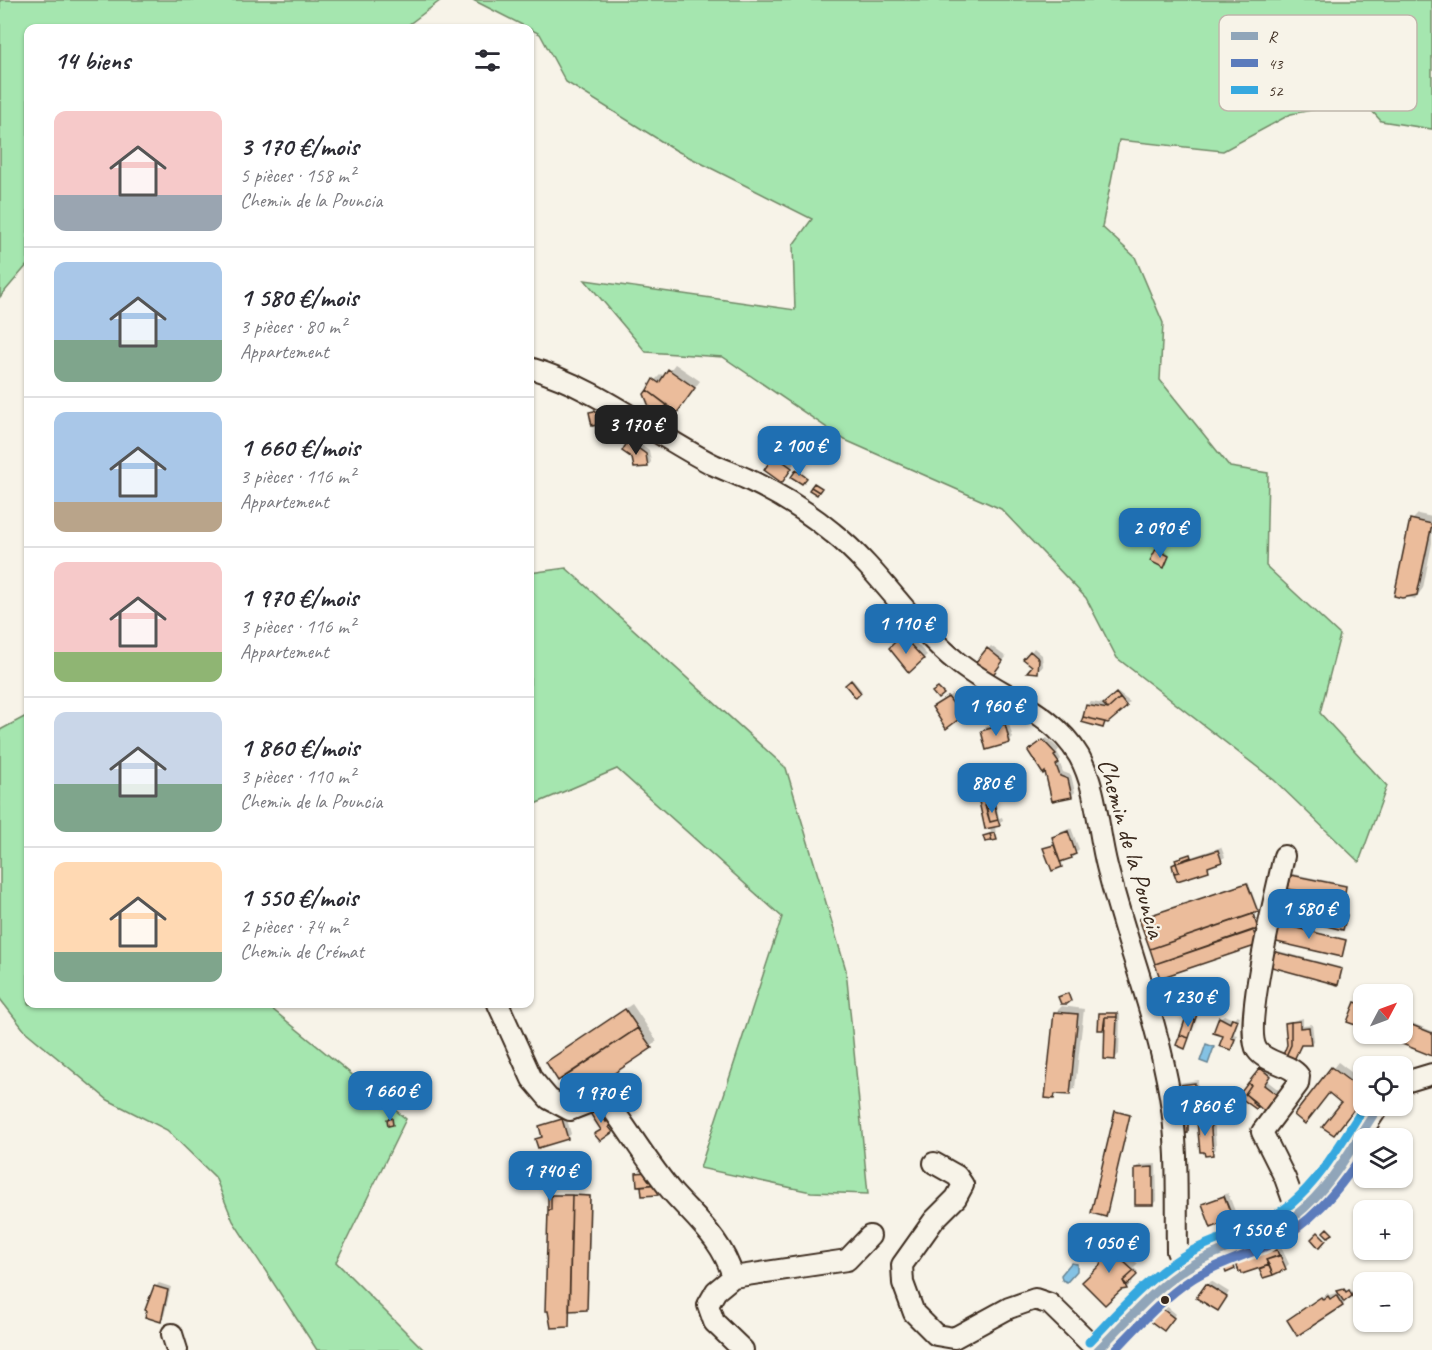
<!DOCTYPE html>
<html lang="fr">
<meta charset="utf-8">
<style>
body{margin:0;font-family:Caveat,sans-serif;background:#f2f2f3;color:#2b2b33;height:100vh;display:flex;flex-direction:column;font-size:22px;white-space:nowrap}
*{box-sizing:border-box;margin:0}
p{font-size:20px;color:#7c7c81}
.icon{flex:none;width:33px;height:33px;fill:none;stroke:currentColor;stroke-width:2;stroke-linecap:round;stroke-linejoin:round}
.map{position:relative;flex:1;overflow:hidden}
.drawer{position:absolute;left:24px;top:24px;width:510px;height:984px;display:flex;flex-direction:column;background:#fff;border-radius:12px;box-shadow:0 2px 4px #0004}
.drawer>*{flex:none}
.needle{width:39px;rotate:49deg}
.fabs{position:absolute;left:1353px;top:984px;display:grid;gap:12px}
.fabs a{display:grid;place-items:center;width:60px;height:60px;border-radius:12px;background:#fff;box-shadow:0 2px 4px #0004;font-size:30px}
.price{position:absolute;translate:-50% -51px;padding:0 14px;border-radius:12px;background:#1f6fb2;color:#fff;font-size:20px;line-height:39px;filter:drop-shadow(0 2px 3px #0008)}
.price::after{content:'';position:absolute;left:50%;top:36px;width:18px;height:14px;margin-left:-9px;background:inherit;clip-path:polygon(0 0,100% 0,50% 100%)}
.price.active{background:#222;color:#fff}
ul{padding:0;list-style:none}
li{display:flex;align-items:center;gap:18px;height:150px;padding:0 30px}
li+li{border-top:2px solid #e1e1e2}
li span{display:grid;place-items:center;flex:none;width:168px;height:120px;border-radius:12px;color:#555}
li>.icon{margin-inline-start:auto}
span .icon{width:72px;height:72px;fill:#fffc;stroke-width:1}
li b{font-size:26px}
h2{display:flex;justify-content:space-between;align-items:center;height:72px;padding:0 30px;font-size:26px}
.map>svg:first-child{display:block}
.green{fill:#a5e6af;stroke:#708866;stroke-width:1.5}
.water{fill:#84c2e4;stroke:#678595;stroke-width:1.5}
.shadow{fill:#0003}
.building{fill:#ebbc9b;stroke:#3b2a1e;stroke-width:1.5}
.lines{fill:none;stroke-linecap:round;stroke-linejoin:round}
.minor-casing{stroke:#3b2a1e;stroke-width:24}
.minor{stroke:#f7f3e8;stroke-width:20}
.bus-1-casing{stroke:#f7f3e8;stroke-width:14}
.bus-2-casing{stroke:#f7f3e8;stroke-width:14}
.bus-3-casing{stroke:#f7f3e8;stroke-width:14}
.bus-1{stroke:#90a5b9;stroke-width:9}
.bus-2{stroke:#5b7bbc;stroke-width:9}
.bus-3{stroke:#36a8df;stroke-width:9}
.bus-dot{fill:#3b2a1e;stroke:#f7f3e8;stroke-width:2}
.labels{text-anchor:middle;stroke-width:4.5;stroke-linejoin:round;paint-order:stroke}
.street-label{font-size:26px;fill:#3b2a1e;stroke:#f7f3e8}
.key{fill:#f7f3e8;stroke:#bfb7ab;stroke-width:1.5}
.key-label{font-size:16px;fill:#3b2a1e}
</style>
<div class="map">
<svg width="1432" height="1350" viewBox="0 0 1432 1350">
<rect width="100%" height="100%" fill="#f7f3e8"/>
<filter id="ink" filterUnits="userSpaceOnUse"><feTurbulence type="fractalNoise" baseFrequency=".0167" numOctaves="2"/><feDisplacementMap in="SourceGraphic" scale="12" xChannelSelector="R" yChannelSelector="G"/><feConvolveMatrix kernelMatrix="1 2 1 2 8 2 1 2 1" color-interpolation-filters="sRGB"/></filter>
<g filter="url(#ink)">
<path class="green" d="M0,0H441L404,28H28V264L0,297Z
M473,0H1432V129L1381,121L1362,100L1291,114L1223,151L1119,140L1102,227L1135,257L1163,323L1160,380L1230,467L1268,473L1266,566L1340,635L1320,713L1387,786L1359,862L1274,780L1117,658L1086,598L1001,509L845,440L723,357L646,352L585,280L795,310L793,245L812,219L677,151L566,82L540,34Z
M566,568L786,768L846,970L868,1194L811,1192L700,1168L782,917L617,769L530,806V573Z
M28,715V1004H266L406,1119L336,1262L424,1350H317L233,1221L215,1177L167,1130L108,1100L25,1031L0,999V730Z"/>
<path class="water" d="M1206,1044L1214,1047L1208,1064L1200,1061Z
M1071,1263L1077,1264V1271L1067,1282L1062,1280L1061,1275Z"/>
<path class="shadow" d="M675,364L700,381L677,411L655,380L661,374L665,377Z
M601,409L603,421L602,423L591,413Z
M633,438L649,450L651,462L648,466H635L633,457L624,450Z
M779,453L794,463L786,477L775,456Z
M1418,514L1432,517V543L1423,588L1415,599L1407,597L1412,520Z
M1159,548L1170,555L1165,564L1157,550Z
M904,636L910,642L913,640L927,655L909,671L891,648Z
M991,646L1006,657L993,673L988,649Z
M1034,648L1042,655L1043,666L1040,670L1030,671L1034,666L1031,652Z
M853,680L862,691L856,696L847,685Z
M1118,693L1130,702L1105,721L1103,727L1087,706L1091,702L1105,704Z
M952,694L966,711L947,727L935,713L938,704Z
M1008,721L1013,738L1009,742L982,731L986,727Z
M1047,738L1059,749L1057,752L1061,759L1059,761L1063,772L1071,775L1075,792L1071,796L1046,770L1033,747Z
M984,793H993L999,818L1002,817L1003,820L995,825L996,838L985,836L991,833L990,829L993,825L980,797Z
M1071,828L1079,849L1072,857L1064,860L1061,866L1045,849L1055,843L1053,837L1057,834Z
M1221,847L1225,857L1211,864L1208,870L1173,865L1178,863V858L1184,856L1185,859Z
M1294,874L1347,885L1345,896L1292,876Z
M1248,882L1258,909L1254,912L1258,926L1254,928L1258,943L1161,976L1141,920Z
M1284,898L1347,914L1344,927L1279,913Z
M1279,923L1347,939L1343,954L1274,939Z
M1275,950L1343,968L1339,982L1274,952Z
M1186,984L1207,991L1185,1047L1178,1044L1188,1016L1182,988Z
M632,1004L657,1041L573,1093L548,1062Z
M1062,1006L1084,1009L1075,1088L1069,1094L1058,1093L1053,1097L1056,1012Z
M1102,1012L1120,1014L1119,1054L1115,1058L1106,1025L1102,1029Z
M1224,1015L1233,1019L1237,1015L1240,1016L1234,1034L1238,1035L1231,1049L1220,1018Z
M1303,1018V1025L1312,1024L1314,1040L1310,1044H1303L1294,1058L1288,1045L1286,1023Z
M1402,1019L1432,1031V1054L1381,1034H1402Z
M1338,1062L1364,1082V1096L1343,1102L1329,1092L1296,1115Z
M1265,1065L1273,1071L1266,1080L1280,1091L1268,1106L1259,1104L1256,1107L1240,1095Z
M1198,1080L1197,1092L1194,1096L1175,1087L1179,1083Z
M600,1103L616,1127L612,1131L596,1134L602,1129L590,1110Z
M1117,1111L1131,1114L1106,1215L1116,1112Z
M1214,1116L1216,1149L1212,1153L1198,1121L1202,1117Z
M567,1119L571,1134L567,1138L537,1139L543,1135L540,1126L543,1124V1126Z
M1156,1164L1157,1200L1153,1204L1136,1168L1140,1165Z
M1228,1193L1236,1214L1212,1226L1203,1205Z
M551,1194L591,1195L588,1307L570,1309L568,1326Z
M1124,1238L1128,1254L1138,1264L1134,1268L1138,1272L1131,1279L1133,1282L1127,1288L1121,1289L1103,1264L1099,1251L1105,1244Z
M1273,1243L1275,1248L1281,1247L1289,1264L1285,1268L1261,1269L1264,1265H1239L1226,1271V1264L1239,1262Z
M1211,1281L1229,1292L1221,1306L1198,1298Z
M159,1283L171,1287L164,1316L160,1320L155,1287Z
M1350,1289L1353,1293L1343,1305L1298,1334L1289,1320L1295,1314L1328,1293L1329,1295Z
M1164,1304L1176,1314L1168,1326L1161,1308Z"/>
<path class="building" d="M668,369L695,388L677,413L647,390L653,379L659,383Z
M647,390L667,405L663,411L650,409L644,394Z
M594,411L601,415L602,424L592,426L589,412Z
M628,441L646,454L648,467L634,468L632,458L622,451Z
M774,455L792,468L782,483L764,470Z
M796,470L807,478L802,484L791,477Z
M814,483L822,488L819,492L811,487Z
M811,487L819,492L817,495L809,490Z
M1410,519L1432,524L1417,595L1402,598L1394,596Z
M1156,549L1169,556L1164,568L1150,561Z
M902,636L908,642L904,646L898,639Z
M898,639L904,646L908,642L924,659L909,673L889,648Z
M987,648L1003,661L990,679L972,667Z
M1030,651L1039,659L1038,673L1027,672L1032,666L1023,659Z
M851,680L861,693L856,698L845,685Z
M938,688L944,694L938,699L932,692Z
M1116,693L1120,698L1108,709L1103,704Z
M948,697L963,716L946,729L932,707Z
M1120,698L1127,707L1108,723L1083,717L1086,705L1108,709Z
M1083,717L1105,722L1103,728L1081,722Z
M1005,724L1010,743L986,750L981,731Z
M1043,740L1056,754L1054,756L1059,763L1056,765L1060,776L1068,779L1072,797L1052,801L1045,772L1043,774L1028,751Z
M992,793L995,807L986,809L983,795Z
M983,795L990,822L998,820L1000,826L985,829L978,797Z
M995,807L998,820L990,822L986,809Z
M1068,831L1076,854L1071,856L1072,858L1060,862L1052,837Z
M995,833L997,840L992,841L990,834Z
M990,834L992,841L985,842L983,836Z
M1054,845L1062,867L1052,871L1043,848Z
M1218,850L1222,862L1208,867L1209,871L1177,881L1174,873L1179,872L1176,863Z
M1190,854L1191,857L1176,863L1175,859Z
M1176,863L1179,872L1174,873L1172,865Z
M1291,875L1346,886L1344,899L1288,889Z
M1247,883L1258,912L1150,949L1139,919Z
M1281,899L1347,915L1343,930L1277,914Z
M1253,914L1258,929L1155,964L1150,949Z
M1276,923L1346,940L1342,957L1272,941Z
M1253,930L1258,945L1160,978L1155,964Z
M1272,951L1342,969L1338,985L1268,966Z
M1181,987L1204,995L1195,1020L1172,1012Z
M1068,993L1071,1001L1067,1004H1061L1058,997Z
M1355,1002L1364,1005V1028L1347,1022Z
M625,1009L638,1028L558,1081L546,1062Z
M1054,1012L1078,1014L1070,1095L1055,1094L1054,1099L1045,1098Z
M1099,1013H1117V1017H1105L1103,1030H1098Z
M1105,1017H1117L1115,1060L1104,1059Z
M1186,1017L1195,1020L1189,1038L1180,1035Z
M1219,1017L1230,1023L1232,1018L1238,1020L1231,1038L1235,1039L1231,1050L1219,1046L1223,1036L1213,1033Z
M1300,1021V1028L1309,1027L1311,1045H1301L1294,1060L1286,1056L1291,1045V1022Z
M1402,1021L1432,1033V1056L1377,1034H1402Z
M1291,1022V1045L1286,1056L1283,1055L1287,1045L1285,1023Z
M638,1028L652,1048L583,1094L580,1090L573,1095L562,1079Z
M1180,1035L1189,1038L1185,1049L1176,1045Z
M1331,1067L1364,1092V1097L1334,1135L1322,1127L1341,1103L1329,1093L1305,1124L1294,1115Z
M1260,1068L1270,1076L1264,1085L1277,1095L1265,1112L1245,1094L1251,1085L1248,1083Z
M1195,1083L1194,1097H1173V1086Z
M1248,1083L1251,1085L1245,1094L1254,1101L1252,1103L1258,1107L1256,1109L1238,1096Z
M595,1105L606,1122L610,1120L613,1125L609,1127L613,1132L600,1141L594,1134L601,1130L588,1110Z
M1115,1111L1130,1115L1106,1217L1091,1213Z
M1210,1116L1213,1155L1205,1156L1204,1152H1200L1197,1121L1208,1119Z
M392,1118L393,1125L388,1126L387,1119Z
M562,1119L568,1139L538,1148L535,1139L542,1137L539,1126Z
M1188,1121V1133L1181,1134L1180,1122Z
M1153,1167V1205H1135V1168Z
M647,1172L658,1184L637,1186L636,1173Z
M658,1184V1195L642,1196L641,1186Z
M548,1195H551V1210H548Z
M551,1195H572L569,1327L551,1328L548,1311H545L548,1210H551Z
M572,1195L590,1196L587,1310L569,1311Z
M1224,1196L1233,1219L1211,1228L1202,1204Z
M1327,1228L1333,1234L1328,1237L1323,1232Z
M1318,1232L1326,1240L1319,1248L1311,1239Z
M1118,1243L1122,1260L1134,1271L1123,1281L1127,1289L1121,1290L1105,1305L1082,1282L1101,1264L1097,1250Z
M1270,1246L1272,1251L1277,1250L1279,1256L1266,1260L1269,1265L1242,1274L1241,1271L1239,1272L1236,1263L1254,1256L1263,1251L1262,1248Z
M1280,1255L1286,1269L1273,1275L1266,1260Z
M1232,1261L1235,1269L1226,1273L1223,1265Z
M1269,1265L1273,1275L1263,1278L1259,1269Z
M1134,1271L1137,1275L1127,1285L1123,1281Z
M1206,1284L1227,1297L1218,1311L1196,1298Z
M154,1286L168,1290L161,1322L145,1317L147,1311L145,1310Z
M1344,1289L1346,1292L1349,1290L1352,1296L1344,1302L1337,1291Z
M1336,1295L1343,1306L1297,1336L1287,1320L1321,1297L1323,1300L1328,1296L1330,1299Z
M1160,1307L1174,1318L1164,1331L1149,1320Z"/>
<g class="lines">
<g class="minor-casing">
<path id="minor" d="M530,368C596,387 653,434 714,465C725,470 736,474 747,479C777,493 808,512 833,533C880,570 911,625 957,662C996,694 1053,711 1079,756C1097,788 1098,831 1107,866C1126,943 1157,1017 1170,1096C1179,1147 1176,1200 1177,1251L1185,1270
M1284,856C1277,889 1242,1027 1257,1050C1266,1063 1289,1063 1299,1076L1298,1084L1262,1132L1285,1178L1298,1214
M498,1004L532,1079L549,1099L570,1110L598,1099L608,1103C630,1132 649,1165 673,1193C697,1220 723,1241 733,1277
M1402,1083L1432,1074
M934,1163L957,1176L963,1185L956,1198L934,1220L902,1265L903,1283L914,1313L936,1335L954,1338L1009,1308L1035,1299L1050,1304L1097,1350
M172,1334L177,1350
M743,1350L714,1322L708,1305L716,1291L733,1277L847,1260L870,1236
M1098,1350C1128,1320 1159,1283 1197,1262C1229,1245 1267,1238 1296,1215C1331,1188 1354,1142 1379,1106"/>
</g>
<use href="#minor" class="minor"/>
<g class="bus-1-casing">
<path id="bus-1" d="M1098,1350C1129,1319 1158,1283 1197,1262C1229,1244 1267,1238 1296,1215C1332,1187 1354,1143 1379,1106"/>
</g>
<g class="bus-2-casing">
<path id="bus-2" d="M1115,1350C1139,1325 1163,1298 1192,1279C1215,1264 1242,1257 1267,1246C1310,1226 1338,1191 1364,1152"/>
</g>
<g class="bus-3-casing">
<path id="bus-3" d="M1089,1342C1121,1309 1152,1273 1192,1251C1224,1234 1262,1228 1291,1204C1323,1177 1342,1140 1365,1106"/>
</g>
<use href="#bus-1" class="bus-1"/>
<use href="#bus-2" class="bus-2"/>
<use href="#bus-3" class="bus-3"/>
</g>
</g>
<circle class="bus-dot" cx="1165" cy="1300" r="5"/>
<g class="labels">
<g class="street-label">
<text transform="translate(1132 848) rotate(74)" y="9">Chemin de la Pouncia</text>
</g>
</g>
<rect x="1219" y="15" width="198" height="96" rx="9" class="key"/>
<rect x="1231" y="32" width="27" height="8" fill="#90a5b9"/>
<rect x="1231" y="59" width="27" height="8" fill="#5b7bbc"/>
<rect x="1231" y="86" width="27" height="8" fill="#36a8df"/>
<g class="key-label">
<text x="1268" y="42">R</text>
<text x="1268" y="69">43</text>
<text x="1268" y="96">52</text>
</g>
</svg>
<div class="fabs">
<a><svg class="needle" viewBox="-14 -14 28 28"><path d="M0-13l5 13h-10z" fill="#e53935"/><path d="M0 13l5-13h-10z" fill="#7c7c81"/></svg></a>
<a><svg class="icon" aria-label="locate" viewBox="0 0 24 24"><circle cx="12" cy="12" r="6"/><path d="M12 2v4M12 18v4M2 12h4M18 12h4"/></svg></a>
<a><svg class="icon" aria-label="layers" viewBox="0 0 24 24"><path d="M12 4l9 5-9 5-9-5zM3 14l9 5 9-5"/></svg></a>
<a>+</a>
<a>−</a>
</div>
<b class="price active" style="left:636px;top:456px">3 170 €</b>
<b class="price" style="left:799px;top:477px">2 100 €</b>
<b class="price" style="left:1160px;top:559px">2 090 €</b>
<b class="price" style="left:906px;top:655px">1 110 €</b>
<b class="price" style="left:996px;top:737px">1 960 €</b>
<b class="price" style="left:992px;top:814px">880 €</b>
<b class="price" style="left:1309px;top:940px">1 580 €</b>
<b class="price" style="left:1188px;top:1028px">1 230 €</b>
<b class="price" style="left:390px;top:1122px">1 660 €</b>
<b class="price" style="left:601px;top:1124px">1 970 €</b>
<b class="price" style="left:1205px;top:1137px">1 860 €</b>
<b class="price" style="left:550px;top:1202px">1 740 €</b>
<b class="price" style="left:1257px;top:1261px">1 550 €</b>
<b class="price" style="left:1109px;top:1274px">1 050 €</b>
<section class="drawer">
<h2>14 biens<svg class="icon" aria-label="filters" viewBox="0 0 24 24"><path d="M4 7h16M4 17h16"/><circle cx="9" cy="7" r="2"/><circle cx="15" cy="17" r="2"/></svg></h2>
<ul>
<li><span style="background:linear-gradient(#f6c9c9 70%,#9aa5b1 0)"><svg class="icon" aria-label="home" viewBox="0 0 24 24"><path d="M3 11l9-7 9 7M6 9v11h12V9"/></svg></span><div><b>3 170 €/mois</b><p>5 pièces · 158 m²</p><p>Chemin de la Pouncia</p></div></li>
<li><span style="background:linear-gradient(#a9c7e8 65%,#7fa58c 0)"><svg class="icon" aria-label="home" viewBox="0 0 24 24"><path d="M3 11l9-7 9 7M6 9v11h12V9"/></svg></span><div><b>1 580 €/mois</b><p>3 pièces · 80 m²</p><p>Appartement</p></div></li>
<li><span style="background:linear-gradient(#a9c7e8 75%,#b9a48a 0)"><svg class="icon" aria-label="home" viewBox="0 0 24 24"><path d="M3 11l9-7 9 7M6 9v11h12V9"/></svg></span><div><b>1 660 €/mois</b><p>3 pièces · 116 m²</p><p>Appartement</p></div></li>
<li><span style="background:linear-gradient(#f6c9c9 75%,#8fb573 0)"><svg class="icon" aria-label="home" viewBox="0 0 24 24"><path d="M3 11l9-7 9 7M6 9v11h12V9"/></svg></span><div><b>1 970 €/mois</b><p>3 pièces · 116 m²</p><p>Appartement</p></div></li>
<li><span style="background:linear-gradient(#c9d6e8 60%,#7fa58c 0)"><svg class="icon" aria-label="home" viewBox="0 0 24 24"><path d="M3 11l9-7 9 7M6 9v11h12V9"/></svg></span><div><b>1 860 €/mois</b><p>3 pièces · 110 m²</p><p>Chemin de la Pouncia</p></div></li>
<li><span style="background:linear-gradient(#ffd9b3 75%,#7fa58c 0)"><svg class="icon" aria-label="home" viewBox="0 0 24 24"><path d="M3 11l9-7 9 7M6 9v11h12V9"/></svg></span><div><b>1 550 €/mois</b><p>2 pièces · 74 m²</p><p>Chemin de Crémat</p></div></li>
</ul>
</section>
</div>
